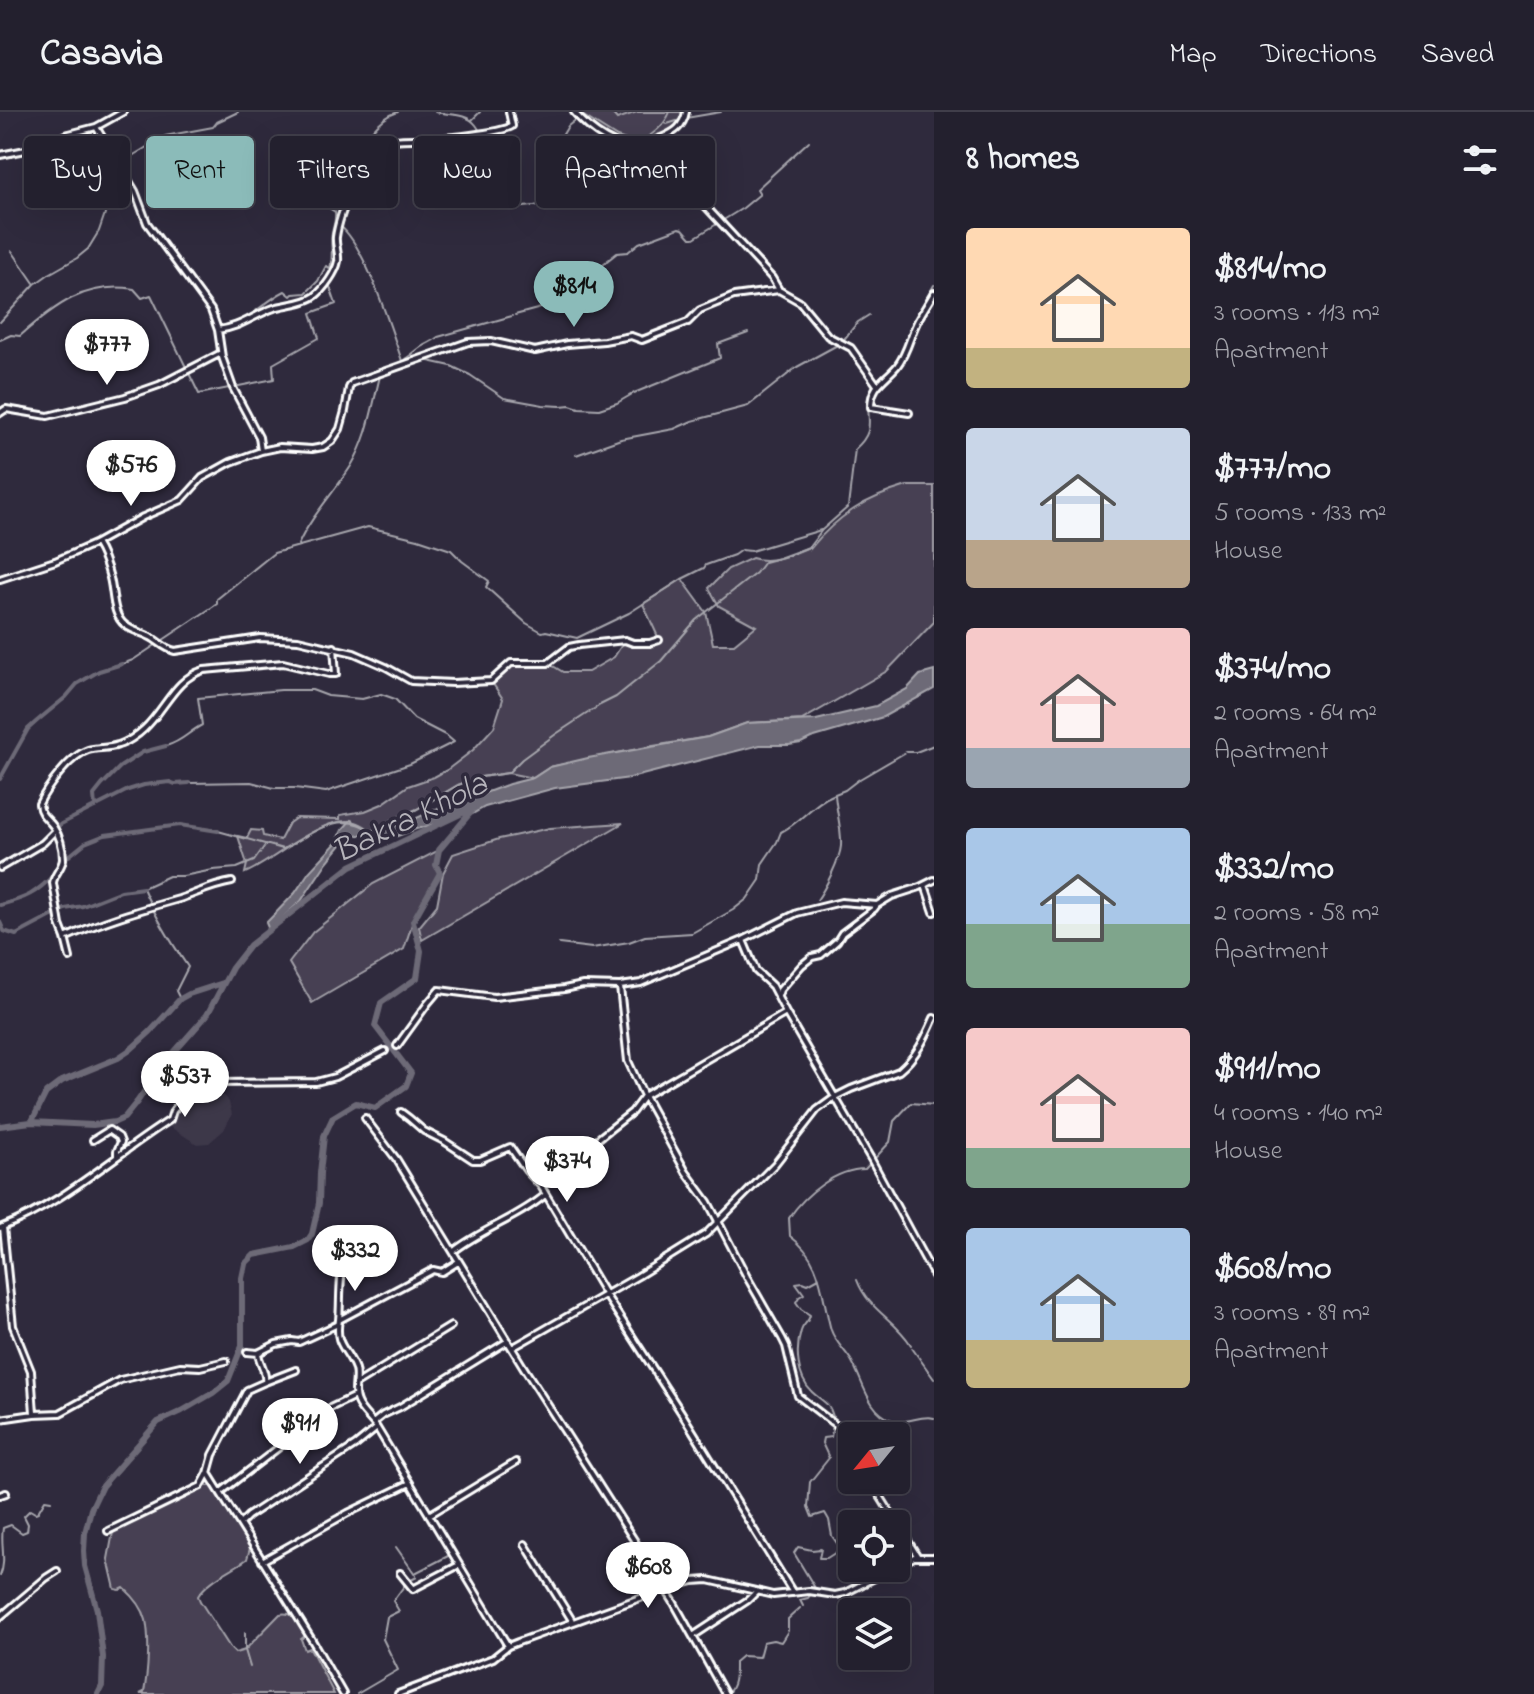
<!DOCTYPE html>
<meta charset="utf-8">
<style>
body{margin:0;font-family:"Indie Flower",sans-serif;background:#2b2836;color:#f1f3f6;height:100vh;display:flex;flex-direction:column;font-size:30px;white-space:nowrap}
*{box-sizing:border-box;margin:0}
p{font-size:26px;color:#a3a3aa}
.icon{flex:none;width:44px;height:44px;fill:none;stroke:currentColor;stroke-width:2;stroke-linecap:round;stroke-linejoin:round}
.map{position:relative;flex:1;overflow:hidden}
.drawer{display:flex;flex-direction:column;background:#23202e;width:600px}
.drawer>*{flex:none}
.hud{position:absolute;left:24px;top:24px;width:760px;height:72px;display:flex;gap:16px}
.needle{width:52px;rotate:240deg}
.controls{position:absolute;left:838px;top:1310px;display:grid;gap:16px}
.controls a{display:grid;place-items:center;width:72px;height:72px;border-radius:8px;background:#23202e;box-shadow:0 8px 32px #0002,0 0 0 2px #403e4a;font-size:40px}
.price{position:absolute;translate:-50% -68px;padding:0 18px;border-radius:28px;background:#fff;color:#222;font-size:26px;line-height:52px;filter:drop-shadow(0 2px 4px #0008)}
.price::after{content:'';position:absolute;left:50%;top:48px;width:24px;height:18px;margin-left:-12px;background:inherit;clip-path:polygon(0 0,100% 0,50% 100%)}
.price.selected{background:#8bbbb9;color:#111}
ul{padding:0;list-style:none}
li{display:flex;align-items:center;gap:24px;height:200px;padding:0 32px}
li span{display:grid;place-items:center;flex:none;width:224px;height:160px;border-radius:8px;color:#555}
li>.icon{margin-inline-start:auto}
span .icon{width:96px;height:96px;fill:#fffc;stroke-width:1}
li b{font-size:34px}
h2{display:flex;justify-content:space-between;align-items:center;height:96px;padding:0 32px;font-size:34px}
.pill{padding:0 28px;border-radius:8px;background:#23202e;box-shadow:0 8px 32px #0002,0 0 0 2px #403e4a;font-size:28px;line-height:72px}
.pill.selected{background:#8bbbb9;color:#111}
header{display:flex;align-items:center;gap:48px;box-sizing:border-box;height:112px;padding:0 40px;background:#23202e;border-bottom:2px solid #403e4a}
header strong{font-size:38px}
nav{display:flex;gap:44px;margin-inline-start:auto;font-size:28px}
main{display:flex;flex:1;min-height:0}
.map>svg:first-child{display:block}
.built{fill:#3c3749}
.green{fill:#464152;stroke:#a2a0a8;stroke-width:2}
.water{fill:#6d6a77;stroke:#a7a6ad;stroke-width:2}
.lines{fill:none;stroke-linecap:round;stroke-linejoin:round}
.stream{stroke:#a7a6ad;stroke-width:2}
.canal{stroke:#6d6a77;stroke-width:4}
.river{stroke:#6d6a77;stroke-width:6}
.street-casing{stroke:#fff;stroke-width:10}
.street{stroke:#2f2a3d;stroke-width:4}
.labels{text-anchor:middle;stroke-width:7;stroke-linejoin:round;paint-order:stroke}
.water-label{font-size:34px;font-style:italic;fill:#b6b4bb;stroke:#2f2a3d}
</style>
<header>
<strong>Casavia</strong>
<nav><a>Map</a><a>Directions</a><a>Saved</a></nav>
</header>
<main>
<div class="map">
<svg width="934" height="1582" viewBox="0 0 934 1582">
<rect width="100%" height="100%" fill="#2f2a3d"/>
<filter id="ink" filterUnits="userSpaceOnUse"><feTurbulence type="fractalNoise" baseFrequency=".0125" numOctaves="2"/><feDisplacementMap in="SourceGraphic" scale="16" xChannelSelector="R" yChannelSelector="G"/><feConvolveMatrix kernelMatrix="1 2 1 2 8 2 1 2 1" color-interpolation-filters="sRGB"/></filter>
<g filter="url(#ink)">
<path class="built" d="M214,974L229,990L232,1002L224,1018L209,1031L197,1032L170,1015L176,997L187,985L190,990H193L198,986L197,981Z"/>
<path class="green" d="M582,0H611L617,7L637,0H686L684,10C674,17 664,26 653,32C625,48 600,27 579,10Z
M907,374H934V510L887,559L802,608L747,611L708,625L647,635L550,655L533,666L508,661L481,665L458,673L417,697L372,719C366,715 361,711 355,710C322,702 275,749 245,761L247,752L238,724L247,726L251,718L262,719L263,724L280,728L289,711L296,706L340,707V703L365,699L382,692L408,674L434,665L447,658L473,638L494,615L503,587L491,569L511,551H548L563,560H588L614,545L625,528L650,531L659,527L643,492L682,467L706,500L713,532H734L756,514L719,494L709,476L728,457L752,446C772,452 790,443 809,435L810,437C838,403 866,386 907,374Z
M623,711L422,828L419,815L437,793L443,761L453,742L499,727L550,716Z
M439,738L436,752L440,761L413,809L404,837L312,891L289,851L313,820L373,772Z
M206,1374H211L219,1382L250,1436L247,1447C231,1459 209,1467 198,1484L200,1489L231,1537L235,1541L245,1538L280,1502C296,1499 299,1513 305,1524L301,1527L305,1538L310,1536L334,1582H140L144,1580C148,1560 150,1528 146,1508C143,1496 133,1484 124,1476L120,1478L115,1477L108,1447L113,1420L117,1413L181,1381Z"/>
<path class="water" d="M934,559V577L883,605L811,626L801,631L789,633H760L630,666L555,676L485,695L467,705V699L444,710L416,717L387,728L363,722L349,726L340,734L327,750L301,789L269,818L266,811L295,781L309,760L337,730L342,718L351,708C358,711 367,718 374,719C390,721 436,697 452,689L458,691L509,672L533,666L550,655L588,646L708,625L747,611L816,608L876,594L907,577L920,563Z"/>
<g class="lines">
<path class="stream" d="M435,0C449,3 467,1 476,13C479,17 481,22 484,25L492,28L496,33L501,53L497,62L498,66H505L509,92L513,97C532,91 534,100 551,84L558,85L562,81L559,71L569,52L559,29L568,14L582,3L617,25L635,31C650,25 664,15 670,0
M686,6L721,0
M472,8L480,0
M667,12L680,8
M89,15L116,0
M0,40L35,32L83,16
M125,67L135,86
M340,114C365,133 391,217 402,249
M12,139L34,171
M187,169L200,186
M515,203L541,196L574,175L617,141L628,140L639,131L679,116L683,117L691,126H694L743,96L760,82L757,77L809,29
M212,208L215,220H225
M0,210L35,172L49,162L77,146L88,137L99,119L121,55L132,44L165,24L213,15L217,10L238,0
M236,211C254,203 267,188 285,179L291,184L293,182L306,181L318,169L326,154L330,156C334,144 330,132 332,121C334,112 336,108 335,100L323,92C329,84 338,76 343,67C358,44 369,9 398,0
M0,228L11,223L20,224C54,194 86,169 134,177L142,186L151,183L199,282L274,267L273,252L319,226L311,201L336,192L329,172
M408,253L424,248L451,254L470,263L504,286L543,293L561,294L570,293L579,296L599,297L617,291L634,281L720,246L718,232L748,221
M345,289L346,273L350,269C368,262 389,258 405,247C411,244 415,239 421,235C427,231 432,230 438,225L512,204
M277,334H295
M309,335C330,331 335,322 342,303
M576,343L621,327L674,317L692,309L748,294L797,255L841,231L858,210L869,203
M298,433C311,404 334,381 351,354C368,326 372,296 380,264L394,258
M0,470L27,463
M122,552L133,548L217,492V487L274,441L368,415L418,427L451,438L462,449L489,469L486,475L526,511L542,520L546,519L577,526L629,501L682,467L704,456L706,453L734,443L741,438L751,439L821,418
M166,634C183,629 187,621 202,613L198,586L281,578H312L328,584L362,587L381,582L395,587L414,607L447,624L454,630L410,652L326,680L295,676H274L251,670L189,671
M218,719L283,737C312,721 339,697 372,719L396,706L417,697L458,673L481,665L508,661L522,647L556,622L600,593L616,585L661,549L696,508L756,461L764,450L779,446L809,435L822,418L848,395L855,337C880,315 862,304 871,279C877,263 890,260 899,246C906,236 907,223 913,211C919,198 927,186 934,173
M817,788C825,777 840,747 841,734C842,717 836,699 835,682L845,678L858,668L906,640H916L934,633
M559,832L592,836L629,830L645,824L692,821L733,798L747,787L760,768L762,752L777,730L781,720C803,709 812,691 835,682
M180,887L176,879L188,855C171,830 155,804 143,776L169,764H183L213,758L237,756L254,749L266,732
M934,993L911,991L894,1009L890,1030L865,1057C836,1057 805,1082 789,1106L790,1124C823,1148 821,1182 831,1218C835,1230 844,1237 851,1248C863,1268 867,1299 892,1308C907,1313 920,1302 934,1306
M819,1166L808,1172L803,1170L796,1171L804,1182L799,1185L796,1190L801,1197L810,1203C809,1210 803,1212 801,1219C795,1238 797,1266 812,1280C825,1292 830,1290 834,1309
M857,1168C868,1198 895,1207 911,1233
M912,1236L934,1267
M415,1461L450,1443
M0,1464C7,1448 0,1433 3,1416L11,1413L22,1421L27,1419L28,1412L24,1404L30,1398L35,1401L38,1400L45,1388L51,1389
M814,1478L815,1476L794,1441L798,1435L812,1438L821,1437L819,1446H827L841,1437L832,1424L829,1408L825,1401L812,1405L808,1395L810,1370L829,1346L822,1331L823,1326L831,1325L833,1313
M803,1494L800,1488L808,1486L812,1481
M245,1521V1538L250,1555
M357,1582L398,1558L383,1527L387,1505L399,1499L393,1489L407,1470L417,1465L396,1435
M727,1582C736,1573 735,1562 735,1550L742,1544L759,1545L763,1530L773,1528L781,1530L788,1519V1507L800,1496"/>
<path class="canal" d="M0,667L28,617L37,609L66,585L77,572L99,559L122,552
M95,695L94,683L102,673L120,655L143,640L166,634
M37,732L61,712L128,678L144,673L170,670L175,672L189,671
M61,747V745L69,744L85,731L105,723L180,713L218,719
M0,754L12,747
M0,793C27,786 35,782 55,762
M0,810L4,819L16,823L65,797L83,794L121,779L143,776"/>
<path class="river" d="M32,1009L46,981L62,969L118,946L130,938L150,920L180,887L189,882L223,871
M0,1014L31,1010L93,1013L115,1010L124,1006L137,990L162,954L207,903L232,856L250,833L351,754L473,696
M98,1582L102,1574L103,1545L97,1498L85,1454L84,1439L85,1421L91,1397L102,1374L158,1310L182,1299L213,1281L228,1269L242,1234V1166L245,1152L254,1143L294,1135L308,1128L312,1122L319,1091L320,1061L324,1024L333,1005L356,991L375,996L406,974L411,961L375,914L381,891L417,866L421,839L413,809L440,761L436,753L439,738L471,700"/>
<g class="street-casing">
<path id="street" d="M574,0C589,18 619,41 644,34C650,32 656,28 661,26C675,20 683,15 686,0
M96,15L135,79L147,111L211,198L218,218L222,245L233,276L259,325L261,339
M653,30L686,73L772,166L779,178
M0,43L31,37L69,22L96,15L123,0
M218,218C239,216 254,203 274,196C286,192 304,192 315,184C324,177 336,160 338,149C339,141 335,132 336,125C339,103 360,51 376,37C389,25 407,27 423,27C439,27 501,21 512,14L509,0
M0,301L6,297L48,304L125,285L159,273L221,241
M909,301L871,295C871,273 884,269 897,254C908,240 910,223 918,208C923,199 929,190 934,181
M96,431C103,442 107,454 110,466C114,481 112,503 125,513C134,520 145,521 154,527C161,532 166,537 175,539L260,526L298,528L354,541L386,555L411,569L453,571L491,569L511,551H548L569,535L579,533L625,528L633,531H650L659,528
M0,467L55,449L96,431L143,405L182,388L202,366L231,350L261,339L280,335L312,337L323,335L332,329L340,317L345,299L349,276L352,271L468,230L491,229L535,239L567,232L604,229L631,224L642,228L688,210L700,198L734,184L779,178L800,190L828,224L851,236L877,273
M0,756L43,731L54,720
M232,770C213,773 197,781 179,787C140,798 102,809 65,826L60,813L53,771C54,762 62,756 63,747C63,736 59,723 53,714C47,706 40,703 39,692C47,675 70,644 88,638C97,635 108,637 118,633C126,631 138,623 144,617C165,598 175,566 204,558L283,551L329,562H336L334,535
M925,773L934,800
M65,826L70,846
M743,828L756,859L772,874L786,901
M620,875L628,949L644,984L686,1060L708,1090L718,1109L747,1165L782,1226L786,1234L798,1284L837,1314L852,1337
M778,884L780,878L802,853L812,845L821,843L837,829L842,821L874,797L877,793
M397,934L428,891L439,878L494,885L564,877L583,873L620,874L641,871L743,828L797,801L841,790L877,793L892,784L920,775L934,768
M401,1000L409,1006L424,1019L444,1029L473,1048H480L510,1035L526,1058L541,1074
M365,1006L397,1048L524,1256L673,1489L725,1582
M93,1028L109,1018L119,1025L121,1030L117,1039V1044
M3,1115L13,1214L31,1259L34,1301
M0,1116C63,1092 113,1044 170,1008L173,999L182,988L215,971L316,970L335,965L385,939
M454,1139C482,1117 518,1106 545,1083
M458,1150L442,1160L433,1158L339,1208C334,1234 348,1237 355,1257C358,1268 352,1280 357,1290C361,1300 371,1307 377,1316L508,1534
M339,1208C341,1188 338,1161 347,1143
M512,1236L638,1164L706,1122L775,1052L817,998L835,985L851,977L899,959C916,945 925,927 934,906
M247,1240L258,1241L276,1232L292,1229L299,1230L338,1212
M265,1270L296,1258
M356,1272L451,1214
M0,1307L34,1302L60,1301L120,1268L180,1254L200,1255L226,1249
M373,1311L383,1303L400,1295L508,1229
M208,1361L213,1343L247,1278L265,1270C267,1260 259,1251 258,1241
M870,1368L918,1445
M221,1380L330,1296L355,1284
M0,1383L6,1381
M429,1403L516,1350
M240,1412L248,1404L356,1333L377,1316
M108,1419L201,1374L208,1361L312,1528L343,1582
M525,1432L573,1510
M262,1449L348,1401L410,1371
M896,1455L914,1445H934
M400,1461L413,1477L459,1453
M793,1481L681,1300L605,1182L541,1074L547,1067L632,1000L644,984L786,901L871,1047L934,1164
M0,1505L46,1466L57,1459
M693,1524L748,1488L756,1480
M398,1582L493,1546L508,1534L518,1530L665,1477L693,1469L708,1468L773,1483L809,1479L835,1483L845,1481L894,1456"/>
</g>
<use href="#street" class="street"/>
</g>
</g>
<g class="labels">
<g class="water-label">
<text transform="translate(409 704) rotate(-26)" y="12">Bakra Khola</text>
</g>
</g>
</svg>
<div class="controls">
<a><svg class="needle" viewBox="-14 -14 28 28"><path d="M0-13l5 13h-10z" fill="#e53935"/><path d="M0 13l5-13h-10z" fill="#a3a3aa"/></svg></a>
<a><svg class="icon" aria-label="locate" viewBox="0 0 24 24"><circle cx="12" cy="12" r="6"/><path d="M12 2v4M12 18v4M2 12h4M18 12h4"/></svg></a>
<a><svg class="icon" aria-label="layers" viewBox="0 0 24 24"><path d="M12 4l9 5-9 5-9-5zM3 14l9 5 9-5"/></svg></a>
</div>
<b class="price selected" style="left:574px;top:217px">$814</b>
<b class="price" style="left:107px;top:275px">$777</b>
<b class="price" style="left:131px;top:396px">$576</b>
<b class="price" style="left:185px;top:1007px">$537</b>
<b class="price" style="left:567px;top:1092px">$374</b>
<b class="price" style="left:355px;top:1181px">$332</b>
<b class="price" style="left:300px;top:1354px">$911</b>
<b class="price" style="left:648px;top:1498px">$608</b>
<div class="hud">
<a class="pill">Buy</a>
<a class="pill selected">Rent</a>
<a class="pill">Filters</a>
<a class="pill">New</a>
<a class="pill">Apartment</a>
</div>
</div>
<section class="drawer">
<h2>8 homes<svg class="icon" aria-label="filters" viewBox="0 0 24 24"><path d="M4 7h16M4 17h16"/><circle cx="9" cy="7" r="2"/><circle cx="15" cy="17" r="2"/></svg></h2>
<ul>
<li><span style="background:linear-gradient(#ffd9b3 75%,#c2b280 0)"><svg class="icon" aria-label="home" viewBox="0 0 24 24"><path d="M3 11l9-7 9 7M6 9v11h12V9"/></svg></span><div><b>$814/mo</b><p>3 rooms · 113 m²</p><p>Apartment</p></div></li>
<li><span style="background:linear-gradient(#c9d6e8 70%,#b9a48a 0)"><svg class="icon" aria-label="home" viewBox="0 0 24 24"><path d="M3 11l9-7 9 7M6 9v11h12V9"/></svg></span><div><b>$777/mo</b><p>5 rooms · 133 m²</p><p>House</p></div></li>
<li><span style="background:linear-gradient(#f6c9c9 75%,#9aa5b1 0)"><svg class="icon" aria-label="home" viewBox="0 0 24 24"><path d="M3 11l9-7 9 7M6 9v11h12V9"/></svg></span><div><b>$374/mo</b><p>2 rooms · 64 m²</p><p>Apartment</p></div></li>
<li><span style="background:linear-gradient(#a9c7e8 60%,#7fa58c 0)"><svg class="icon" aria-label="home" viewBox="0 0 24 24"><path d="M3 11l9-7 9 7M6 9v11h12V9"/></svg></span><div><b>$332/mo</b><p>2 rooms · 58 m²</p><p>Apartment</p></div></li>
<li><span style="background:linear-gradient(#f6c9c9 75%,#7fa58c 0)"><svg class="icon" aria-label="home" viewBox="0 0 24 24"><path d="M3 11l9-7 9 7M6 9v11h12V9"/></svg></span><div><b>$911/mo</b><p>4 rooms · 140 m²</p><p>House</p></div></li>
<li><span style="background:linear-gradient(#a9c7e8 70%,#c2b280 0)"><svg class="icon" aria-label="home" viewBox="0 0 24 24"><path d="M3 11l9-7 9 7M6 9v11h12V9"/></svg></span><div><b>$608/mo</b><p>3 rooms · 89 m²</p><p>Apartment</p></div></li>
</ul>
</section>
</main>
